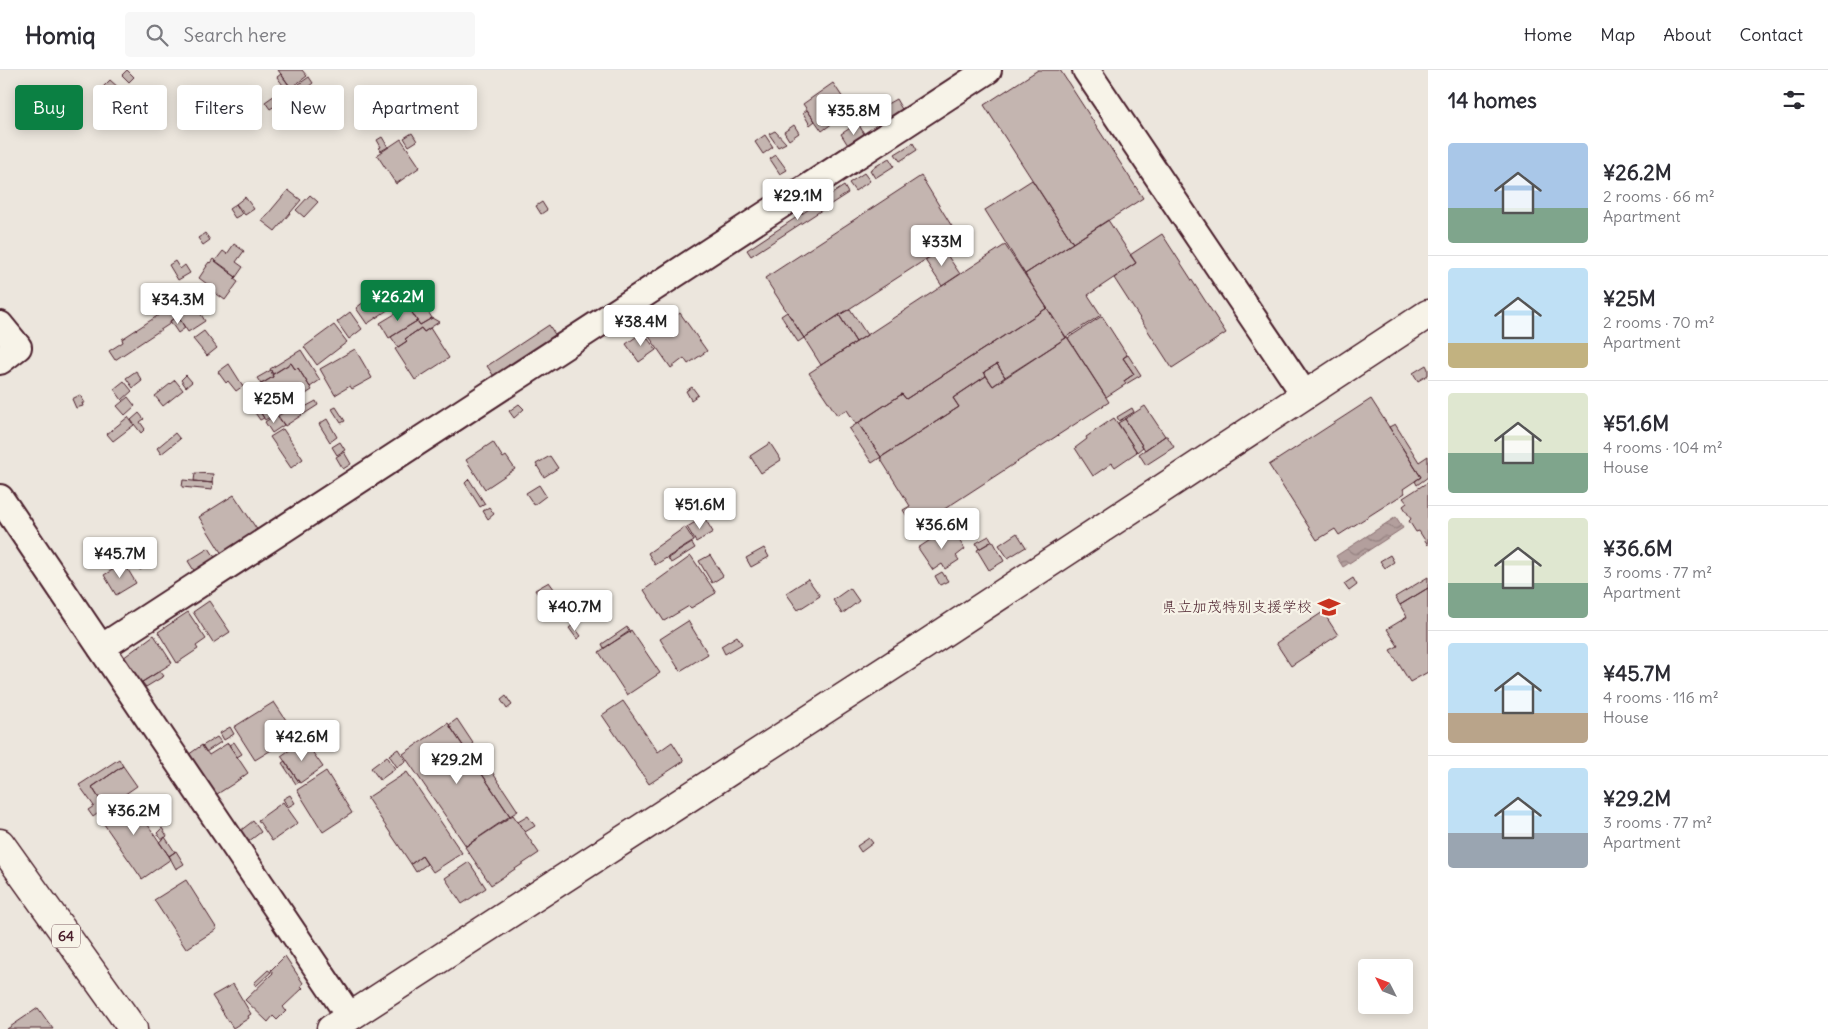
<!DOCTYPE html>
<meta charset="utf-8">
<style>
body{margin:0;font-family:Delius,"Klee One",sans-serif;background:#f7f7f7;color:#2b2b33;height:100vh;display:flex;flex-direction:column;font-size:19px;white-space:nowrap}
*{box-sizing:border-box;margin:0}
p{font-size:16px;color:#7c7c81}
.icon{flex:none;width:28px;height:28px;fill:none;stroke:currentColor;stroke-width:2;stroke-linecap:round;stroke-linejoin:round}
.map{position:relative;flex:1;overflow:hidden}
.details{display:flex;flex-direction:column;background:#fff;width:400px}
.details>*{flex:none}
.top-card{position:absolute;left:15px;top:15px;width:475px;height:45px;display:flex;gap:10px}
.needle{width:32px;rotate:312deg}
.tools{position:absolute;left:1358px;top:889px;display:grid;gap:10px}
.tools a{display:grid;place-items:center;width:55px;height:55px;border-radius:5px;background:#fff;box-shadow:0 2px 12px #0003;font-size:25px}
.price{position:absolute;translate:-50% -42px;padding:0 11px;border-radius:5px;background:#fff;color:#222;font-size:16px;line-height:32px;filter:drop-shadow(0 1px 2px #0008)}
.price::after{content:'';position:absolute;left:50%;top:30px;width:15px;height:11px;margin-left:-8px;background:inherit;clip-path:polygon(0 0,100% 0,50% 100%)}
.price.on{background:#0b8043;color:#fff}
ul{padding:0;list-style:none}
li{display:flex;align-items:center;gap:15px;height:125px;padding:0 20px}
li+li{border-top:1px solid #e1e1e2}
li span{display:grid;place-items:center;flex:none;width:140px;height:100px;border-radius:5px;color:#555}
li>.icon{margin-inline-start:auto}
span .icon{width:60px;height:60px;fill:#fffc;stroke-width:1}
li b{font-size:21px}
h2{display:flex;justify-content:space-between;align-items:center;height:60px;padding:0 20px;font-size:21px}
.tag{padding:0 18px;border-radius:5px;background:#fff;box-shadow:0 2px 12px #0003;font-size:18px;line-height:45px}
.tag.on{background:#0b8043;color:#fff}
header{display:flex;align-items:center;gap:30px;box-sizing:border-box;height:70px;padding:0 25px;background:#fff;border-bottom:1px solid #e1e1e2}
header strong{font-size:24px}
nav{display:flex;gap:28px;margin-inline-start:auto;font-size:18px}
.search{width:350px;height:45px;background:#f7f7f7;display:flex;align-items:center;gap:12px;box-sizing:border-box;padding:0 18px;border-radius:5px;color:#7c7c81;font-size:19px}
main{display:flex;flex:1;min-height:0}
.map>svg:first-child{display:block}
.water{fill:url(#water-waves);stroke:#896c6f}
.building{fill:#c4b5b0;stroke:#4a1f2b}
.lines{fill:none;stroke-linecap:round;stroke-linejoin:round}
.minor-casing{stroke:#4a1f2b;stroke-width:30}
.tertiary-casing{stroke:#4a1f2b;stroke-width:31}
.primary-casing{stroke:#4a1f2b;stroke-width:31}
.minor{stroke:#f7f3e8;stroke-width:26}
.tertiary{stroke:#f7f3e8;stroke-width:28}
.primary{stroke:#f7f3e8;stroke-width:28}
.labels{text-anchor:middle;stroke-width:4.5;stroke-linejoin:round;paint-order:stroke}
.shield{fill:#f7f3e8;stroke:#7e5f64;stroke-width:1}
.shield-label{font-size:14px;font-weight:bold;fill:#4a1f2b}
.poi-label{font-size:15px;fill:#4a1f2b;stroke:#f7f3e8;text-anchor:end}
</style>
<header>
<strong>Homiq</strong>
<div class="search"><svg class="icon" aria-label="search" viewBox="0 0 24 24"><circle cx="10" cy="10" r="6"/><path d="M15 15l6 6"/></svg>Search here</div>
<nav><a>Home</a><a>Map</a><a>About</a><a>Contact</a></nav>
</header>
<main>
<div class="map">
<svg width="1428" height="959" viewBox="0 0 1428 959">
<defs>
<pattern id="water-waves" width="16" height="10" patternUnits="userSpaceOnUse" patternTransform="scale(1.25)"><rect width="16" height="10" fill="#b39f9d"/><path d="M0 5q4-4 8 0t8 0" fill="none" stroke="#948180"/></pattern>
</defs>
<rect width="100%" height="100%" fill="#ece6dd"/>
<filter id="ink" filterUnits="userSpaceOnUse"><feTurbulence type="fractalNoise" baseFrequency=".02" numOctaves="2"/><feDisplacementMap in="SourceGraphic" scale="10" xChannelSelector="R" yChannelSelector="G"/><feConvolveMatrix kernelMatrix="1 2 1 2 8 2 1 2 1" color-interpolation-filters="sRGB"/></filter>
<g filter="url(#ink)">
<path class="water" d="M1396,447L1403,458L1343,497L1336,486Z"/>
<path class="building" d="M127,0L134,7L129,12L122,5Z
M278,0H302L307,6L291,18Z
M1038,0H1060L1143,128L1073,173L984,35Z
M281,4L292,19L309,7L313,13L293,29L277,7Z
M110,10L119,18L111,25L103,17Z
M833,13L851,40L822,61L803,34Z
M275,25L280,33L270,39L265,32Z
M896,29L903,41L887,50L880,38Z
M807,40L815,51L810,55L803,43Z
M858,53L867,69L851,80L841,64Z
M794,55L799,63L789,70L784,62Z
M775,61L786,73L778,77L769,64Z
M412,63L417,71L409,76L404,68Z
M765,65L773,77L763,84L755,72Z
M382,67L388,77L381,81L379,78L381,77L377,70Z
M401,69L420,97L396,114L377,85Z
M913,73L917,80L900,91L895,84Z
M776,85L787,100L780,104L770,89Z
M889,88L894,96L875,108L870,100Z
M864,103L870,111L855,121L849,113Z
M921,106L959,168L804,268L765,208Z
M1032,110L1073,173L1025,204L985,140Z
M844,116L848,123L751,186L747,180Z
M288,120L301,130L275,161L262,151Z
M310,125L318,132L304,147L296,140Z
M245,127L254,139L245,145L236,134Z
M542,132L547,140L541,144L536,136Z
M236,134L242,144L235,148L229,139Z
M1108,150L1136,193L1088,225L1101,245L1066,267L1025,204Z
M205,163L210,170L203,175L198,168Z
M1162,164L1226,263L1172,298L1114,208L1136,193L1130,185Z
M234,174L244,181L236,192L243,197L236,207L215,191L223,181L227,184Z
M1005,175L1047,238L906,329L902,324L856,354L847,340L837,345L809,303Z
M943,179L960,204L942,216L925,190Z
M213,189L231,202L230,203L236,207L234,209L238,212L225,230L214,222L215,220L199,208L207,196H206L209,192L210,193Z
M175,191L180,199L185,195L190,203L178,210L169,195Z
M202,214L208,223L205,225L207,227L210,226L214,231L199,241L205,251L188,262L179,248L177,250L176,247L170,251L171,253L115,290L109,281L123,272L122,269L171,237L169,234L183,224L185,226Z
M382,223L392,237L367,254L356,238L369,228L371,231Z
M420,229L432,248L420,255L408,236Z
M408,236L417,251L389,268L380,253Z
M1047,238L1066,268L1005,307L997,294L984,302L986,306L953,328L959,337L881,387L858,353L902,324L906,329Z
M850,239L867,265L856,272L839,245Z
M350,242L362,259L349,269L337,252Z
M787,242L804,268L798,272L781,246Z
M680,243L707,281L688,294L684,288L671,298L648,265L659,257L658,255L666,249L668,251Z
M839,245L856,272L821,295L804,268Z
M1102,246L1127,285L1123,288L1134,304L1124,311L1126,314L1106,327L1068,268Z
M176,247L177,250L179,248L185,258L178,263L170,251Z
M432,248L439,252L424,262L421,258L405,269L407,271L398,277L391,267L417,251L420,255Z
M334,255L347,272L317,295L304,277Z
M549,255L561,274L500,315L487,296Z
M421,258L424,262L430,258L449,288L415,310L395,279L407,271L405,269Z
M204,261L217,278L207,286L193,269Z
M643,262L656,280L639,292L626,274Z
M1067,267L1109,332L923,453L920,449L912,454L903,440L910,436L880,388L959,337L953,328L986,306L993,316Z
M355,279L372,308L352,319L350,316L335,325L320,299Z
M301,280L320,310L310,317L298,298L295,299L291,293L273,304L270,299Z
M1128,285L1141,305L1126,314L1124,311L1134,304L1123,288Z
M291,293L295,299L298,298L312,320L265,350L248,322L273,307L272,305Z
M229,294L243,316L236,321L228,311L226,313L218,302Z
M997,294L1005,307L993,316L984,302Z
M1426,295L1428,299V305L1418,311L1413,303Z
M271,300L273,307L261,314L257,308Z
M136,301L142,311L133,318L126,308Z
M186,305L192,312L186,317L181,310Z
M175,310L183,320L163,336L155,326Z
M124,311L132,321L122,330L114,319Z
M692,317L698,325L691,330L686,321Z
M80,325L85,333H82L83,336L76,338L72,329Z
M250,325L264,348L260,350L245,328Z
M128,327L135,336L125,345L117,336Z
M1371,329L1421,407L1403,419L1405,423L1339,465L1335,459L1317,470L1269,395Z
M316,331L318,335L304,344L301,339Z
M519,334L524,339L514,348L509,341Z
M295,335L302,345L285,356L278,346Z
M1145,336L1165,366L1145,380L1125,349Z
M336,337L345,351L341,353L332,339Z
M1132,338L1134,342L1119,351L1117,347Z
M139,343L144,349L140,352L145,359L141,363L131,350Z
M276,344L284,355L272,363L265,352Z
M128,347L134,355L113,371L107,364Z
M1114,348L1137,382L1115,397L1112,393L1093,406L1075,378L1087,369L1086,367Z
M327,349L337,367L330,372L319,354Z
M1125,349L1143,377L1137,382L1118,353Z
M858,353L881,387L872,393L849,359Z
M1395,354L1419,392L1428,386V407L1417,415L1415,411L1421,407L1389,357Z
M283,359L303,389L291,398L270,367Z
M175,363L180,369L161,384L157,378Z
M1165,366H1167L1174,377L1146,395L1139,384Z
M340,372L345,380L337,385L332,377Z
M493,372L503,388L506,386L515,399L485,419L466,390Z
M770,373L781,390L761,403L750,386Z
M344,382L351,394L343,399L336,387Z
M550,386L558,398L544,407L536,394Z
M195,403L213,404L212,413L194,411Z
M469,409L485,434L480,437L465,413Z
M183,410L213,413L212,420L182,417Z
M1428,412V475L1419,461L1416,462L1409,451L1411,449L1403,436L1407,433L1403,428Z
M539,415L546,426L534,435L526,423Z
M234,425L262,467L222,484L199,447Z
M489,437L494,444L488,449L483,441Z
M966,443L970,449L961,455L957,449Z
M704,447L713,462L696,472L687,457Z
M685,457L694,471L655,495L648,483Z
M950,457L965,479L956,486L959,490L945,499L942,494L933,500L918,478Z
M1017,463L1026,477L1008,488L999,475Z
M989,466L992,471L979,479L976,473Z
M993,471L1004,491L989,500L977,480Z
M692,473L695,478L671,493L668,488Z
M140,475L151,493L140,500L129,482Z
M209,478L221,497L200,510L188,491Z
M764,478L769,487L751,497L746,488Z
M710,485L723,506L712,513L699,491Z
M1390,485L1394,492L1385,498L1380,491Z
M691,486L716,523L691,538L689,536L664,551L644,520Z
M124,493L136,513L116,525L104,505Z
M942,502L948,511L940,515L935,506Z
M1428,507V518L1400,535L1395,527Z
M1353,508L1357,515L1349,521L1344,514Z
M808,509L820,526L798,540L786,523Z
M549,512L557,523L542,532L535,520Z
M850,518L859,531L842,544L833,530Z
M1428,518V602L1410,612L1390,580L1398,576L1387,559L1407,547L1400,535Z
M209,531L230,562L213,573L193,542Z
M188,542L206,569L196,576L198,579L177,593L158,562Z
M1323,542L1338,565L1291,596L1276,573Z
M688,551L708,584L680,601L660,569Z
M573,555L581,566L577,569L569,558Z
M627,557L630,562L604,578L602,574Z
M631,560L660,603L627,625L599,582Z
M154,565L172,593L133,618L123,588Z
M737,566L742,574L725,584L721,576Z
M160,601L164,606L146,617L142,612Z
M506,626L512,635L507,639L501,630Z
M623,631L658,682L672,672L684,691L649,714L602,645Z
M274,632L296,665L255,690L234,657Z
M457,649L518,741L510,746L449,655Z
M448,653L510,746L466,776L403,684Z
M230,657L234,664L224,670L220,663Z
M298,663L301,668L287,677L284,672Z
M217,667L221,672L206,682L202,676Z
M304,670L323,697L300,713L281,686Z
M234,672L242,684L237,687L229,675Z
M228,673L248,703L233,714L214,726L181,690L202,675L209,685Z
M398,679L406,691L397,697L389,685Z
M387,686L395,699L380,710L371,698Z
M119,689L123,696L92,717L105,738L93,747L88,740L94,736L79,715Z
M285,691L299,712L296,714L282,693Z
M123,696L137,716L105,738L92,717Z
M326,701L352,743L323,762L297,720Z
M407,702L462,783L433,802L422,786L411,794L367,728Z
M127,724L171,789L142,809L97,744Z
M290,725L295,733L288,737L283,729Z
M283,732L298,753L272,771L258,750Z
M513,745L539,783L491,815L465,777Z
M528,746L535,756L525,762L518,752Z
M253,751L261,762L244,775L236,764Z
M162,758L167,766L162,770L157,763Z
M165,767L175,782L169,786L159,772Z
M869,768L873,773L861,782L857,776Z
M176,781L184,794L176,799L169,786Z
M422,786L427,794L416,802L411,794Z
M469,792L486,818L462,834L445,808Z
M186,810L217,859L186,879L154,830Z
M285,886L303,913L301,916L303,918L283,937L286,941L277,950L273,946L268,952L245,930L273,903L271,900Z
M268,900L271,902L256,916L254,913Z
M233,914L251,944L248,946L249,948L233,958L212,926Z
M38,938L53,959H7Z"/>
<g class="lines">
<g class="minor-casing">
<path id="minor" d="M1086,0L1305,325
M0,255L18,277L0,291
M0,428L350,947
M101,578L988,0"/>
</g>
<g class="tertiary-casing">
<path id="tertiary" d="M331,959L926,574L1428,244"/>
</g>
<g class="primary-casing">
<path id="primary" d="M0,773L133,959"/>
</g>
<use href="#minor" class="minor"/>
<use href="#tertiary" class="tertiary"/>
<use href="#primary" class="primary"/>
</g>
</g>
<defs>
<g id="school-bare" transform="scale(1.725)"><path d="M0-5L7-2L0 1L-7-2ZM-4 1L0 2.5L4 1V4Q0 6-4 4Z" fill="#c8321e" stroke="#f7f3e8" stroke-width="2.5" paint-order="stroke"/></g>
</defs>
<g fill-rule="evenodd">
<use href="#school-bare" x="1329" y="537"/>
</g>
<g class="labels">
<rect class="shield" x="52" y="854.5" width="28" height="23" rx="4"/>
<g class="shield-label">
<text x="66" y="871">64</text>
</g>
<g class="poi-label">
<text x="1312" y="542">県立加茂特別支援学校</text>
</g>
</g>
</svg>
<div class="tools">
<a><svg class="needle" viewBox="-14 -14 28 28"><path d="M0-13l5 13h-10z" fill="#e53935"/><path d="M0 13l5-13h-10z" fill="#7c7c81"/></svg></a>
</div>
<b class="price" style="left:854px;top:66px">¥35.8M</b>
<b class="price" style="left:798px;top:151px">¥29.1M</b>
<b class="price" style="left:942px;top:197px">¥33M</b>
<b class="price on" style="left:398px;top:252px">¥26.2M</b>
<b class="price" style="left:178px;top:255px">¥34.3M</b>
<b class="price" style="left:641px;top:277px">¥38.4M</b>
<b class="price" style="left:274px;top:354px">¥25M</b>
<b class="price" style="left:700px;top:460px">¥51.6M</b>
<b class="price" style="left:942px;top:480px">¥36.6M</b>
<b class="price" style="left:120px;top:509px">¥45.7M</b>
<b class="price" style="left:575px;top:562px">¥40.7M</b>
<b class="price" style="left:302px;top:692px">¥42.6M</b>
<b class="price" style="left:457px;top:715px">¥29.2M</b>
<b class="price" style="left:134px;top:766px">¥36.2M</b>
<div class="top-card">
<a class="tag on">Buy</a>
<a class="tag">Rent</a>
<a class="tag">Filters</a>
<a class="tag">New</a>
<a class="tag">Apartment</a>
</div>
</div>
<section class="details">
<h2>14 homes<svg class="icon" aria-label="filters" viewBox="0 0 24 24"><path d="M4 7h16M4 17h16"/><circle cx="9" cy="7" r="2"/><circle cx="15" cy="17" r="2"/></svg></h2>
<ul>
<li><span style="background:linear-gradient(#a9c7e8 65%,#7fa58c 0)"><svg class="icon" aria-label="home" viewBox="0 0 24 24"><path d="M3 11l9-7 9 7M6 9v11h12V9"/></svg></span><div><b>¥26.2M</b><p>2 rooms · 66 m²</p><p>Apartment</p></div></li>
<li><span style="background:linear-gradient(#bfe0f5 75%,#c2b280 0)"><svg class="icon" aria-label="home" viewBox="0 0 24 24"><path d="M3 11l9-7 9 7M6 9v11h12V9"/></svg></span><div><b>¥25M</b><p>2 rooms · 70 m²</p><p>Apartment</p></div></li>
<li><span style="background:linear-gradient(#dfe7d0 60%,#7fa58c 0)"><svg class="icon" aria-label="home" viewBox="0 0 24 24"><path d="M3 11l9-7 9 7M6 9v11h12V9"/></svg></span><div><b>¥51.6M</b><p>4 rooms · 104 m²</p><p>House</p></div></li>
<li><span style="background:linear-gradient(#dfe7d0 65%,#7fa58c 0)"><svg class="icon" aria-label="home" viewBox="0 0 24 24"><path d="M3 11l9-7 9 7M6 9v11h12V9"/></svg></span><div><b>¥36.6M</b><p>3 rooms · 77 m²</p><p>Apartment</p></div></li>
<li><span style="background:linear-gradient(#bfe0f5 70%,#b9a48a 0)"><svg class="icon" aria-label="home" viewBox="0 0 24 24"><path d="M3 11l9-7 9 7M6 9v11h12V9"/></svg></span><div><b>¥45.7M</b><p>4 rooms · 116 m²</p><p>House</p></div></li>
<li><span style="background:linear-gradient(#bfe0f5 65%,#9aa5b1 0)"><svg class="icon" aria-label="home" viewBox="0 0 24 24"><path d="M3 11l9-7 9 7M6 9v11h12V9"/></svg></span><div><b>¥29.2M</b><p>3 rooms · 77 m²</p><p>Apartment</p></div></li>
</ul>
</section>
</main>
